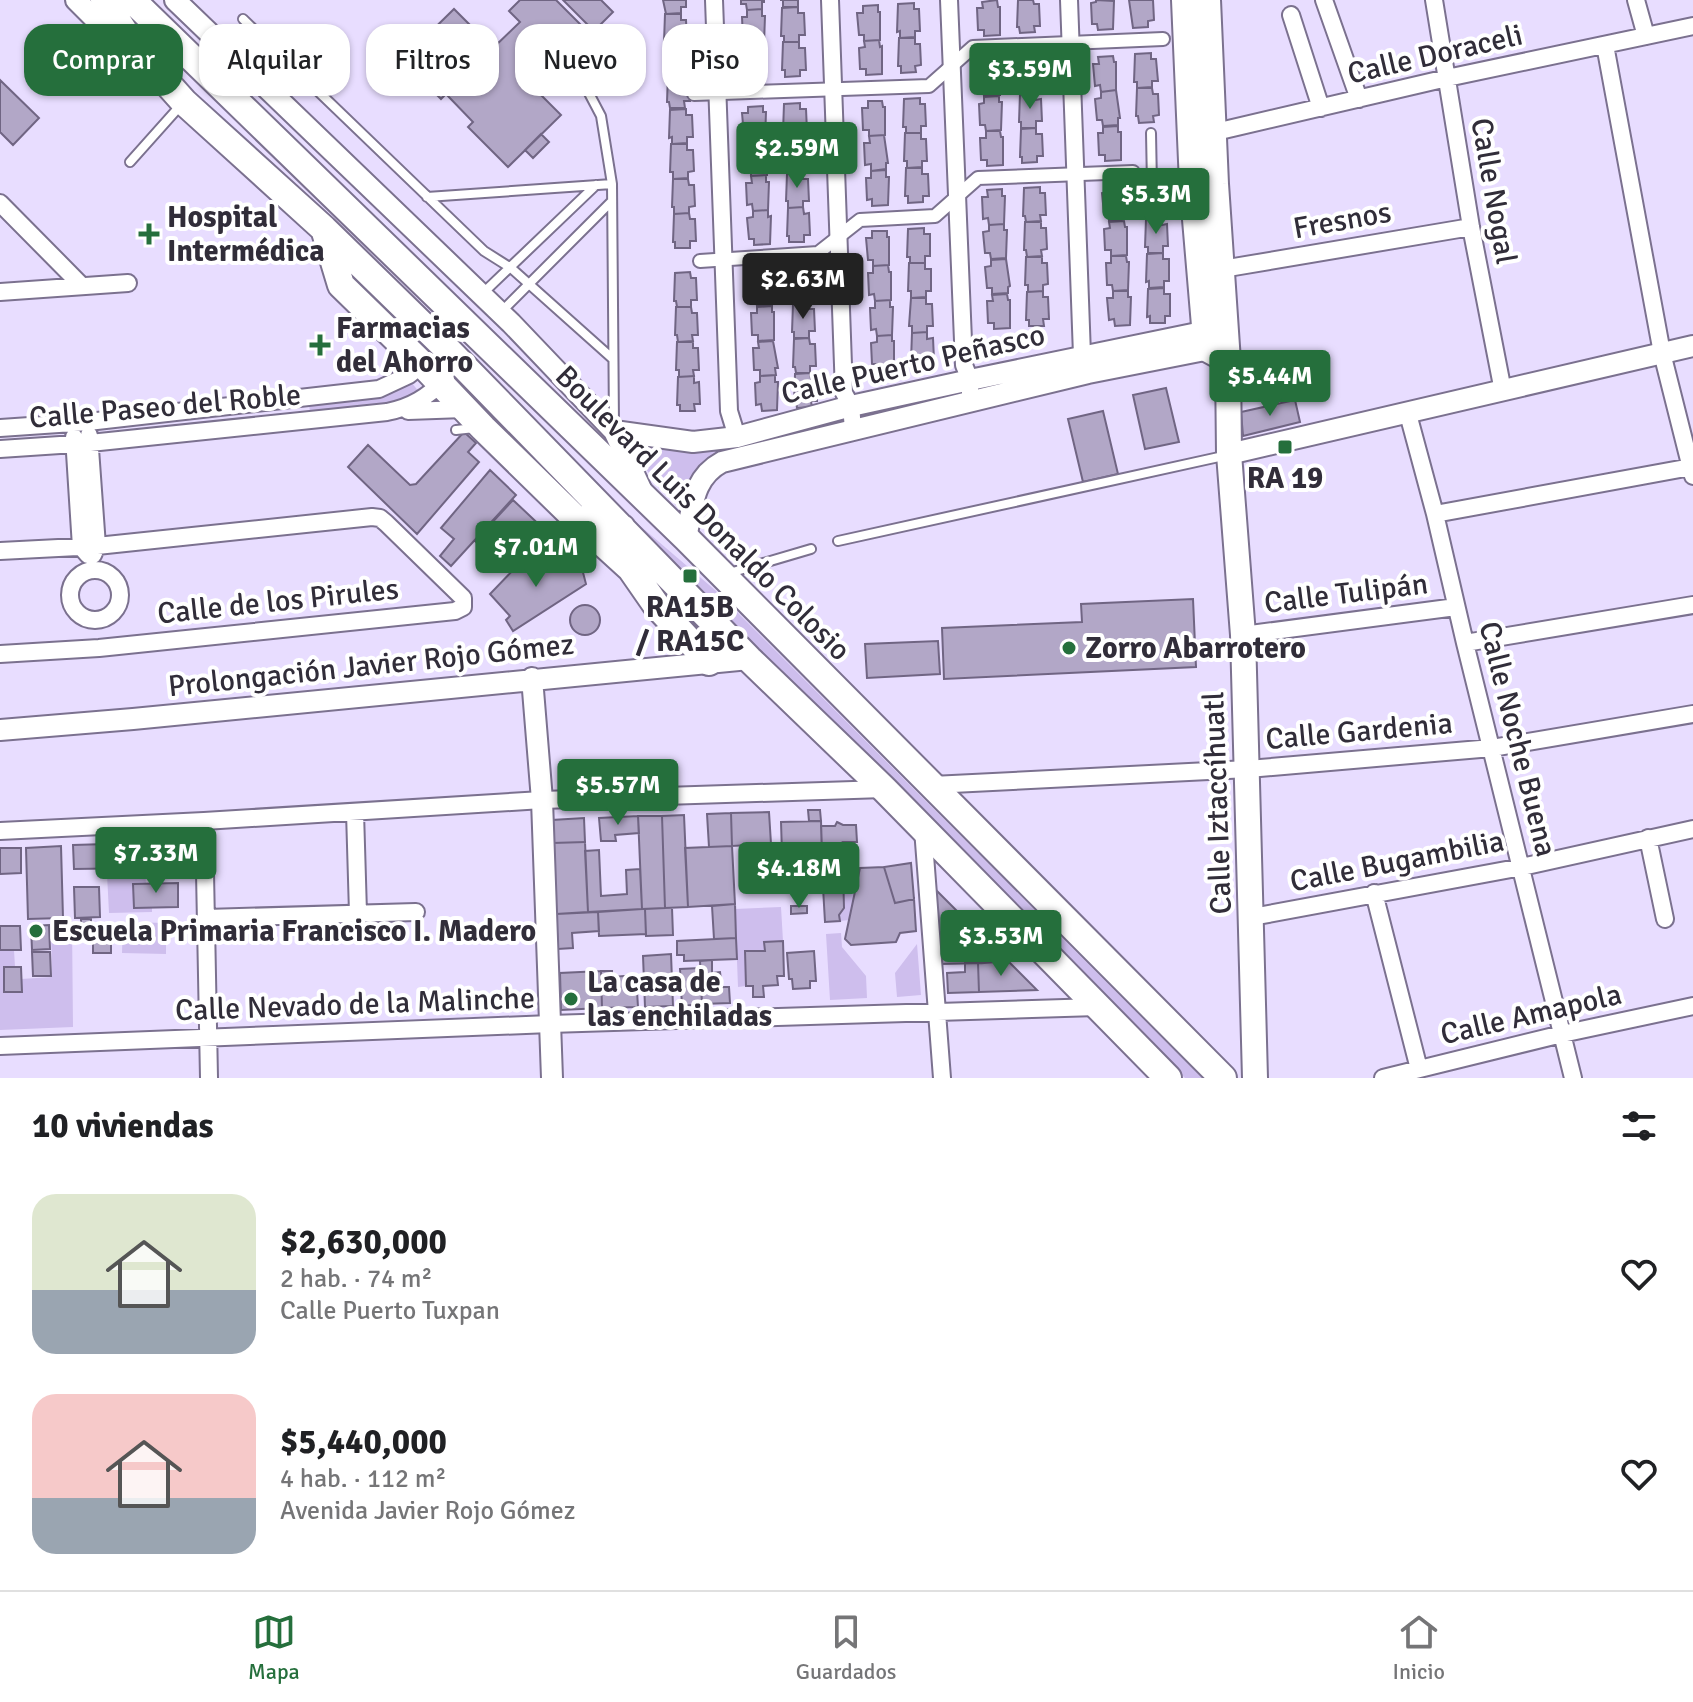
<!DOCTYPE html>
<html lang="es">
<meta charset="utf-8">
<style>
body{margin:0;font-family:Signika,sans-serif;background:#f2f2f2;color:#202124;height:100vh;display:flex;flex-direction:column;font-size:30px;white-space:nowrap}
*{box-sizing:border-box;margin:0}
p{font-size:26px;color:#757577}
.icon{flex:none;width:44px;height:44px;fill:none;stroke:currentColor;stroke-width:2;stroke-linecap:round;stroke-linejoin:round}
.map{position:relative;height:1078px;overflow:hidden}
.side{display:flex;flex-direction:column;background:#fff;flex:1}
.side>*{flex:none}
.top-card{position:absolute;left:24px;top:24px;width:800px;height:72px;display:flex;gap:16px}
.price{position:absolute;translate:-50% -68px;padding:0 18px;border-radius:8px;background:#256f3c;color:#fff;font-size:26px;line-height:52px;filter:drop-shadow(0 2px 4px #0008)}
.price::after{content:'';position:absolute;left:50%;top:48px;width:24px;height:18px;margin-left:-12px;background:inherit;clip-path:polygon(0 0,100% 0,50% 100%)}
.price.active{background:#222;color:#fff}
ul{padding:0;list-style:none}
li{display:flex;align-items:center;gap:24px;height:200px;padding:0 32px}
li span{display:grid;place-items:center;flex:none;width:224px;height:160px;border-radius:24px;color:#555}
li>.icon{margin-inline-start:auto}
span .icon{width:96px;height:96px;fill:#fffc;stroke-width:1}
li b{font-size:34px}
h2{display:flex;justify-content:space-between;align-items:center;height:96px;padding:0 32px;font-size:34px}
.chip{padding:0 28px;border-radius:24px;background:#fff;box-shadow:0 2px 6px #0004;font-size:28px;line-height:72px}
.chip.active{background:#256f3c;color:#fff}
.tabs{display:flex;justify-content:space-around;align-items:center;height:112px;border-top:2px solid #e0e0e0;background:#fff;font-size:22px;color:#757577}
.tabs a{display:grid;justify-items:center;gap:4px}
.tabs .active{color:#256f3c}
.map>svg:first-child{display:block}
.green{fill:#cebeed}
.building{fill:#b2a7c7;stroke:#706583;stroke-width:2}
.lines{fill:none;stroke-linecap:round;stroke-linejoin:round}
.service-casing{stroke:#7b718f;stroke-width:12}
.pedestrian-casing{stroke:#7b718f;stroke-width:16}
.minor-casing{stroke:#7b718f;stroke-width:20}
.tertiary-casing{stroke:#7b718f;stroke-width:24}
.secondary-casing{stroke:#7b718f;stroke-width:28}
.primary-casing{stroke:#7b718f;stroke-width:30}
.service{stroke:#fff;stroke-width:8}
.pedestrian{stroke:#fff;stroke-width:12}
.minor{stroke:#fff;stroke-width:16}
.tertiary{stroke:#fff;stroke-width:20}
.secondary{stroke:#fff;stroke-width:24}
.primary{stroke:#fff;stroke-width:26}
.poi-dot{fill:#256f3c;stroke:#fff;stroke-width:3}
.labels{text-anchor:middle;stroke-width:8;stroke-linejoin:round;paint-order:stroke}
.street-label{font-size:30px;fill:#312d39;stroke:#fff}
.poi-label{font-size:30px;font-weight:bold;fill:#312d39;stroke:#fff;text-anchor:start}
</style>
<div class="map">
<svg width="1693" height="1078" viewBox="0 0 1693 1078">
<rect width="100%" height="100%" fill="#e8ddff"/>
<path class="green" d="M412,383L419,392L385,406L310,412L309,405L380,394Z
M629,440C659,448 685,455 715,448L717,454C694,473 687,482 681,512L645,468Z
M610,500L715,590L1202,1078H1185Z
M860,868L849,920L840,921L839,915L844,908L843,869Z
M145,873L146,884L133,885L134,908H152V912L109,913L107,874Z
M781,907L783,941L765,942V951L745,952L746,986L738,987L735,909Z
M123,922L166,923V954L122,953Z
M51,923H72L73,1027L0,1030V950H14L15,967H4V992H22L21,979L52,977Z
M841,933L842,947L866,976L867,998L830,1000L826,934Z
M917,944L921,995L897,997L895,973Z"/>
<path class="building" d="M520,0H556L591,35L564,61L553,50L524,78L561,115L508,167L468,127L473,122L446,94L441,99L402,60L454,9L493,48L520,22L509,11Z
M563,0H601L613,12L594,31Z
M663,0H686V7H681V13L666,14Z
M741,0H764V2H762V9L747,10L746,4H741Z
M780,0H798V7H783V0Z
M997,0L998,7H1000V35L984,36V30H978L977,8H983L982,2Z
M1018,0H1033L1034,4H1039L1040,26H1034L1035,32L1020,33L1019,27H1017Z
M1096,0L1114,1L1113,29L1098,30L1097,24H1092L1091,3L1096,2Z
M1129,0H1153L1154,20L1148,21V27L1133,28Z
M914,3V9H919L920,31H915V37L900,38V31L897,32L898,4Z
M878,5V12H880V40L864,41V35H859L857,13H863V6Z
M798,7V13H804L805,35H799V42H784V36H781L782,8Z
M762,9V16H765L764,44L748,45V38L743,39L742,17H747V10Z
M665,14H681V20H686L687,41L681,42L682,48L667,49L666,42H664Z
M899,38H915V44H920L921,65L915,66L916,72L901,73V66H898Z
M879,40L880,47L882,46V74L866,75V69H860L859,48L865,47L864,41Z
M783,42H799V48H805L806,70H800V76L785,77V70H782Z
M764,44V51L766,50V78L750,79V73H745L743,52H749L748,45Z
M1151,53V59H1156L1158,81H1152V87L1137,88V82H1134L1135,54Z
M1113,56L1114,62H1116V90L1101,92L1100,85L1095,86L1093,64H1099L1098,57Z
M1034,58V65L1040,64L1041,86H1035V93H1020V87H1017L1018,59Z
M997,61L998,67H1000V95L984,96L983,90H978L977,69L982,68V62Z
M683,73L684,79H689L690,101H684L685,108H670L669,102H667L668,74Z
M0,80L39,118L13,145L0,132Z
M1137,88H1152L1153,94H1158L1159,115L1153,116L1154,122L1139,123L1138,116H1136Z
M1116,90L1120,118H1118V125L1103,126L1102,120H1097L1095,99L1101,98V92Z
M1035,93V100L1041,99L1042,121H1036V128H1021V122H1019L1020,94Z
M999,96V102H1002L1001,130L986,131L985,125H980L979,104L984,103V97Z
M920,98V104H925L926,126H921V133H906V127H903L904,99Z
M868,101H882L883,107H885V135L869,136V130H863L862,108H868Z
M800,103V109H806L807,131H801V138H786V132H783L784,104Z
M763,106V112H766L765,140L749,141V135H744L742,113H748V107Z
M686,109V115H692L693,137H687V143L672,144V137L669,138L670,110Z
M1118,126V132H1121V160L1105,161V155H1099L1098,133H1103V127Z
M1036,128V134H1042L1043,156H1037V162L1022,163V157H1020L1021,129Z
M986,131H1000L1001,137H1003V165L987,166V160H981L980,138H986Z
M905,133H921V139H926L927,161H922V167L907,168V161H904Z
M541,134L549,142L533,158L525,150Z
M884,135L888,163H886V169L871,171V164L865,165L864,143H870L869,136Z
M801,138V144H807L808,166H802V172L787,173L784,145H786V139Z
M764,140L765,147H767V175L751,176V169L745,170L744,148H750L749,141Z
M671,144H687V150H693L694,171L688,172V178L673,179V172H670Z
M906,168H922V174H928L929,196H923V202L908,203V196H905Z
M886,170V177H889L888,205L872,206V199L867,200L866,178H871V171Z
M802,173L803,179H808L809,201H803V207L788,208V201H786L787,174Z
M766,175V182H769L768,210L753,211L752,204L747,205L746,183H752L751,176Z
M673,179H688L689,185H694L695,206L689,207V213L674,214V207H672Z
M1123,185V191H1126L1125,219L1109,220V214H1104L1102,193L1108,192V186Z
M1040,187V193H1045L1046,215H1040L1041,221L1026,222L1025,216H1023L1024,188Z
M1002,189V196H1005L1004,224L989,225L988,218L983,219L982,197H988L987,190Z
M803,207L804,214L809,213L810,235H804V242H789V236H787L788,208Z
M768,210V217L771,216L770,244L754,245V239H749L747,218L753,217V211Z
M689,213L690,219H695L696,241H690V248H675V242H673L674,214Z
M1162,218V225L1167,224L1168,246H1163V253H1148V247H1145L1146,219Z
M1124,221L1125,227H1127V255L1111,256V250H1105L1104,229L1110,228L1109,222Z
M1025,222H1041V228H1046L1047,249L1041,250L1042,256L1027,257L1026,250H1024Z
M1004,224V230H1007L1006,258L991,259L990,253H985L983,232L989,231V225Z
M924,228V234H930V256H925V263H910V257H907L908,229Z
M872,231H887V237H889V265L873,266V260H868L866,238H872Z
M1163,253V259H1169V281H1164V287L1149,288V281L1146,282L1147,254Z
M1111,256H1126L1127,262H1129L1128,290L1113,291L1112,285H1107L1106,263H1111Z
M1026,257H1042V263H1047L1048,284L1043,285V291L1028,292V285H1025Z
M1006,259L1010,286L1008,287V293L992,294V288H987L985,267L991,266V260Z
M909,263H925V269H931V291H926V297L911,298V291H908Z
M888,265L889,272H891V300L875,301L874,294L869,295L868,273H873V266Z
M792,269H807L808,275H813L814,296L808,297V303L793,304V297H791Z
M770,271L774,298L772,299V305L757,306L756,300H751L749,279L755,278V272Z
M690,272L691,278H696L697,300H691V307H677L676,301H674L675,273Z
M1164,288V294H1170V316H1165V323H1150V316L1147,317L1148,289Z
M1043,291V297H1048L1049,319H1043L1044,326H1029V320H1026L1027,292Z
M1113,291H1128V297H1131L1130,325L1115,326L1114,319L1109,320L1107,298H1113Z
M1007,294L1008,300H1010V328L994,329V323H988L987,301H993L992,295Z
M911,298H926V304H932L933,326H927V332L912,333V326H909Z
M890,300V307H893L892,335L877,336L876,329L871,330L870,308H875V301Z
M808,303V309H814L815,331H809V338H794V332H792L793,304Z
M772,306V312H774V340L758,341V335H752L751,313H757V307Z
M676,307H691L692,313H697L698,335H692L693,341L678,342L677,335H675Z
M927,332V339L933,338L934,360H928V367L913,368V361H911L912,333Z
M892,335V341H894V369L878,370V364H872L871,343L877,342V336Z
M809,338L810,344H815L816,366H810V373H796L795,367H793L794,339Z
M773,341L778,368H775L776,375L760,376V370H754L753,348H759L758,342Z
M677,342H693V348H698L699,370H693L694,376L679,377V370H676Z
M810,373L811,379H816L817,401H811L812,407L797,408L796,401L794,402L795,374Z
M775,375V382H778L777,410L762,411L761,404L756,405L755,383L760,382V376Z
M694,376V383L699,382L700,404H694L695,411H680V405H677L678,377Z
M1166,388L1179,442L1145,449L1133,395Z
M1295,400L1300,422L1243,436L1241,412Z
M1103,411L1118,474L1083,482L1068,419Z
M464,432L476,443L468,452L479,462L417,534L348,467L368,445L410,485L416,484Z
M490,470L516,495L451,566L440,556L454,539L441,528Z
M513,500L547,532L509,572L475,541Z
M544,560L545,567L580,561L586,584L513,631L506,620L510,616L490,594L519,564Z
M1193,599L1196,667L944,679L942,628L1082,622L1081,604Z
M570 620a15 15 0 1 1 30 0a15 15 0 1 1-30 0Z
M938,641L940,674L867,678L865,644Z
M808,810H820L821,821H809Z
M769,812L771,844L732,846L731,813Z
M731,813L732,846L709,847L707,814Z
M684,815L688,907L665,908L662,816Z
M638,816L639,833L615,835L616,841H601L599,818Z
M638,816H662L665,908L642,909Z
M584,818L585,842L553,843L552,820Z
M821,821L823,883L783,885L781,822Z
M837,822L843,825H856L857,842H844L848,845L845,852L822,853L821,826H835Z
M187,841L188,871L150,872L149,842Z
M585,842L588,912L556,914L553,843Z
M142,843L143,868L74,869L73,845Z
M61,846L63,918L28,919L26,848Z
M732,846L735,904L688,907L685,848Z
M0,848H21V873L0,874Z
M599,850L601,896L627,894L626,870L640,869L642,909L588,912L585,851Z
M761,851H771L773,884L762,885Z
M911,863L914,899L895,903L884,867Z
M884,867L895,903L914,899L916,931L900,933L896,942L851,945L845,939L860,868Z
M843,869L844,908L839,915L840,921L825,922L822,870Z
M178,883V907L134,908L133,884Z
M74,887H99L100,917L75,918Z
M934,888L960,914L938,935Z
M735,904L736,938L714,939L712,906Z
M791,906H807V913L791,914Z
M665,908H672L673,935L646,936L645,909Z
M642,909H645L646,934L599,936L598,912Z
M598,912L599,931L572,933L573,948L558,949L556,914Z
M960,914L1008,961L984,963L991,955L954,920Z
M81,919H91V937H72V925H81Z
M954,920L991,955L984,963L941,964L938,935Z
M49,925L50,949L32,950L31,926Z
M0,926H20L21,950H0Z
M93,928H111V953H93Z
M736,938L737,959L684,961V955H677V941Z
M783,941L784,976H777L778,985L763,986L764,997H753V986H746L745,951H765L764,942Z
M814,951L816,981H810V988L793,989L792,979H789L787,953Z
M32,952H50L51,976H33Z
M671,954L673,1006L645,1007L643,956Z
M712,960V973L720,972L722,987H729L730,1003L702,1004L700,961Z
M1008,961L1037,990L979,992L978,963Z
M965,963H978L979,992L948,993L947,973L965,972Z
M4,967H21L22,992H4Z
M700,968L702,1004L682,1006L680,969Z
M601,971L602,1008L561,1010L560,973Z
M601,971H612V977L636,975L638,1007L602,1008Z"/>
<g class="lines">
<g class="service-casing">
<path id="service" d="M243,19L484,251L511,268L613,359
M581,78L601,116L612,184L614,424
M1151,133L1152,185L1191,184
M130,162L180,106
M427,197L612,184
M482,294L596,185
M501,312L612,201
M456,430L475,428
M838,541L1228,455
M726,574L811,549"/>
</g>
<g class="pedestrian-casing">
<path id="pedestrian" d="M694,94L929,86L973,47L1163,39
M700,261L818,253L860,220L935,216L978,178L1133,172"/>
</g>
<g class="minor-casing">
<path id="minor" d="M714,0L729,411L737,437
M830,0L844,393L851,406L853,429
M949,0L964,365L970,380V401
M1069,0L1082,355L1086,365
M1324,0L1359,99
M1434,0L1471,227L1503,391
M1636,0L1646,36
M1291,15L1321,108
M1605,45L1662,353L1693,476
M1207,134L1447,78L1693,26
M0,203L82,286
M1222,269L1471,227
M0,292L128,283
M408,411L464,409
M1408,414L1435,514L1465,643L1573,1078
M0,428L88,422L379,389L409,375L428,360
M89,435L97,546L93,555
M74,437L81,547L88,555
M0,449L90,443L387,412C412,407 427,397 446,379
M1435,514L1691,467
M0,551L97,546L372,517L380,518L386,523L463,598V607L455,611L99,648L0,654
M70 595a25 25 0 1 1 50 0a25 25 0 1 1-50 0Z
M1243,635L1456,607
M1465,643L1693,605
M932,785L1248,769L1492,748L1693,714
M355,812L358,913
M204,821L209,1078
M923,829L942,1078
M0,831L204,821L542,800L884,789
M1648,838L1665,919
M1374,893L1419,1069
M1252,917L1522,867L1693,829
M206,918L416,912
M0,1046L550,1024L1097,1007
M1383,1078L1562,1034L1693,1006"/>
</g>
<g class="tertiary-casing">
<path id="tertiary" d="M76,0L104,28L132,44
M175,0L511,323L614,431L641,489
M614,431L693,442L737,437L851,406L970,380L1217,329
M1229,454L1693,346
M686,538C693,507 692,478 722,462L1088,373L1220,347
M532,678L542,800L552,1078
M0,730L133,719L749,659"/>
</g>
<g class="secondary-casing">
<path id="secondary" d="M1184,0L1192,184L1206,349L1228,361
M1208,0L1216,184L1228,361L1229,454L1243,635L1255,1078"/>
</g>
<g class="primary-casing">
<path id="primary" d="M104,0L133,45L184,102L324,229L443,345L749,659L884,789L1168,1078
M132,0L686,538L1223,1078
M325,232L341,285L423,365L483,428L575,518L622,528
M575,518L631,569L656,605L709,662"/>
</g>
<use href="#service" class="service"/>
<use href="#pedestrian" class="pedestrian"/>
<use href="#minor" class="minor"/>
<use href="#tertiary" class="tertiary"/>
<use href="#secondary" class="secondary"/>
<use href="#primary" class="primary"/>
</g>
<g class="poi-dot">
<path d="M145 222h8v8h8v8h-8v8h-8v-8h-8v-8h8z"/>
<path d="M316 333h8v8h8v8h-8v8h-8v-8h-8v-8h8z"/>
<rect x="1277" y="439" width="16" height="16" rx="4"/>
<rect x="682" y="568" width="16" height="16" rx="4"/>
<circle cx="1069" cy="648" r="8"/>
<circle cx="36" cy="931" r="8"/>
<circle cx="571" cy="999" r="8"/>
</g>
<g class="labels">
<g class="street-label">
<text transform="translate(1435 54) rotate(-13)" y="10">Calle Doraceli</text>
<text transform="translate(1494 191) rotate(80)" y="10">Calle Nogal</text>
<text transform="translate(1342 220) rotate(-10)" y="10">Fresnos</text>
<text transform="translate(913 364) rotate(-13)" y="10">Calle Puerto Peñasco</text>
<text transform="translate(165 406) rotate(-5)" y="10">Calle Paseo del Roble</text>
<text transform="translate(703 513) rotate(45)" y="10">Boulevard Luis Donaldo Colosio</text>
<text transform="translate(1346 593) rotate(-7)" y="10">Calle Tulipán</text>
<text transform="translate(278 601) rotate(-6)" y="10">Calle de los Pirules</text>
<text transform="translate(371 665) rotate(-6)" y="10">Prolongación Javier Rojo Gómez</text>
<text transform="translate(1359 731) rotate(-5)" y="10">Calle Gardenia</text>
<text transform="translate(1518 739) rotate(76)" y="10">Calle Noche Buena</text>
<text transform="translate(1217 803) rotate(-92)" y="10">Calle Iztaccíhuatl</text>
<text transform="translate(1397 861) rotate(-11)" y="10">Calle Bugambilia</text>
<text transform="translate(355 1004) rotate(-2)" y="10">Calle Nevado de la Malinche</text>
<text transform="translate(1531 1014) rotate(-13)" y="10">Calle Amapola</text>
</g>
<g class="poi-label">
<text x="167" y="227">Hospital<tspan x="167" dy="34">Intermédica</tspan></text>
<text x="336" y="338">Farmacias<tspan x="336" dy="34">del Ahorro</tspan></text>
<text x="1285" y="488" text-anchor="middle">RA 19</text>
<text x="690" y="617" text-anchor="middle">RA15B<tspan x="690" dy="34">/ RA15C</tspan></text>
<text x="1085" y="658">Zorro Abarrotero</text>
<text x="52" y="941">Escuela Primaria Francisco I. Madero</text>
<text x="587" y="992">La casa de<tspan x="587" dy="34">las enchiladas</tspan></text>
</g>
</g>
</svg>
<b class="price" style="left:1030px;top:111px">$3.59M</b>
<b class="price" style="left:797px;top:190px">$2.59M</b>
<b class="price" style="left:1156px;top:236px">$5.3M</b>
<b class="price active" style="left:803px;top:321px">$2.63M</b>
<b class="price" style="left:1270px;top:418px">$5.44M</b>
<b class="price" style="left:536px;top:589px">$7.01M</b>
<b class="price" style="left:618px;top:827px">$5.57M</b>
<b class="price" style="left:156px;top:895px">$7.33M</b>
<b class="price" style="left:799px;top:910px">$4.18M</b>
<b class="price" style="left:1001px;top:978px">$3.53M</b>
<div class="top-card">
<a class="chip active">Comprar</a>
<a class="chip">Alquilar</a>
<a class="chip">Filtros</a>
<a class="chip">Nuevo</a>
<a class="chip">Piso</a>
</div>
</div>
<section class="side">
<h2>10 viviendas<svg class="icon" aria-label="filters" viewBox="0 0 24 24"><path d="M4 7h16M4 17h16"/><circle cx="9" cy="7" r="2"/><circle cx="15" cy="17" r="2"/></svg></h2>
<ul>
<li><span style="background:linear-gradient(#dfe7d0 60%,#9aa5b1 0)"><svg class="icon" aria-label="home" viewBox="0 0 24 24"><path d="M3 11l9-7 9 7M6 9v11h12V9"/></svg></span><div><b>$2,630,000</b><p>2 hab. · 74 m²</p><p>Calle Puerto Tuxpan</p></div><svg class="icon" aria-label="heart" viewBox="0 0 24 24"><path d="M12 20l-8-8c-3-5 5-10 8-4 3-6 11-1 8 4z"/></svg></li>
<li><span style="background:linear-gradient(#f6c9c9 65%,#9aa5b1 0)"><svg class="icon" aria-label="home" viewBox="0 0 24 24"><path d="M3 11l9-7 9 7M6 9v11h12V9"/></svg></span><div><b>$5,440,000</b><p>4 hab. · 112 m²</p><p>Avenida Javier Rojo Gómez</p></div><svg class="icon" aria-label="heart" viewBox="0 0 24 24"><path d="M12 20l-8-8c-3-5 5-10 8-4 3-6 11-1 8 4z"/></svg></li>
</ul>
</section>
<nav class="tabs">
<a class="active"><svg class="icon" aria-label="map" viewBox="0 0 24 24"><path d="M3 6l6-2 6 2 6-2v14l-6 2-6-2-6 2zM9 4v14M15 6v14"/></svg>Mapa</a>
<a><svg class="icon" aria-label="saved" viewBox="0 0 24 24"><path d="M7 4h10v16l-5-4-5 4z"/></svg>Guardados</a>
<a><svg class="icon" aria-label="home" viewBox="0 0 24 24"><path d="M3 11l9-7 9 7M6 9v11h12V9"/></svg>Inicio</a>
</nav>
